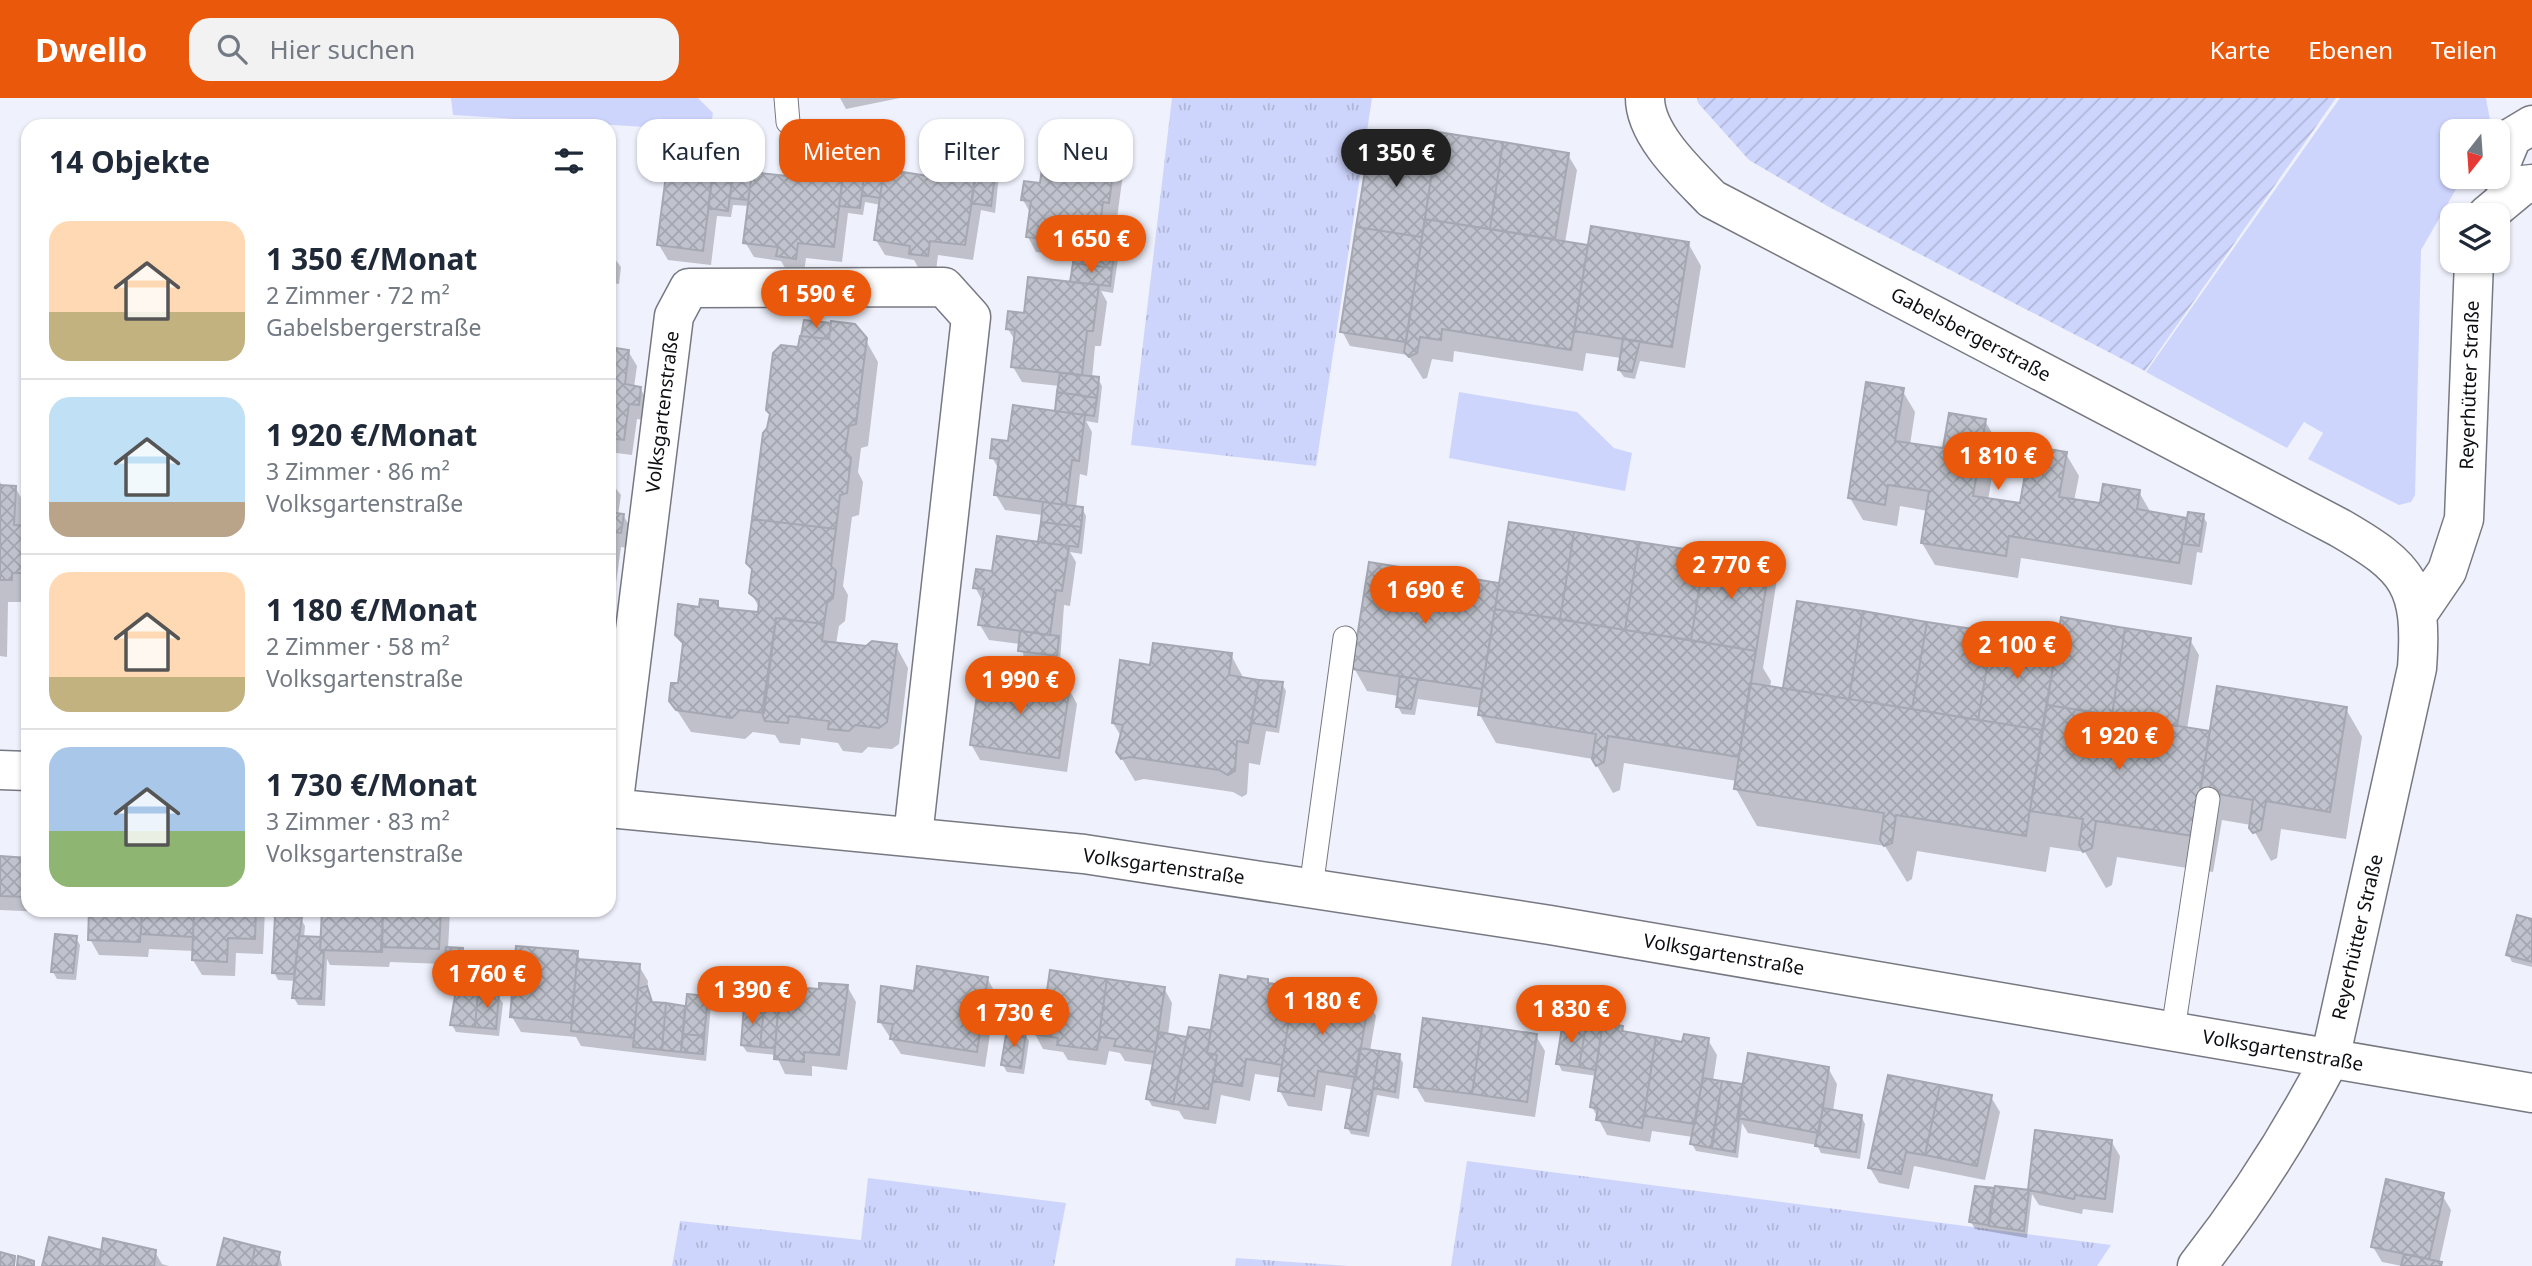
<!DOCTYPE html>
<html lang="de">
<meta charset="utf-8">
<style>
body{margin:0;font-family:"Noto Sans",sans-serif;background:#f2f2f3;color:#1f2937;height:100vh;display:flex;flex-direction:column;font-size:26px;white-space:nowrap}
*{box-sizing:border-box;margin:0}
p{font-size:23px;color:#747a83}
.icon{flex:none;width:38px;height:38px;fill:none;stroke:currentColor;stroke-width:2;stroke-linecap:round;stroke-linejoin:round}
.map{position:relative;flex:1;overflow:hidden}
.side{position:absolute;left:21px;top:21px;width:595px;height:798px;display:flex;flex-direction:column;background:#fff;border-radius:21px;box-shadow:0 2px 5px #0004}
.side>*{flex:none}
.guide{position:absolute;left:637px;top:21px;width:665px;height:63px;display:flex;gap:14px}
.needle{width:46px;rotate:197deg}
.tools{position:absolute;left:2440px;top:21px;display:grid;gap:14px}
.tools a{display:grid;place-items:center;width:70px;height:70px;border-radius:14px;background:#fff;box-shadow:0 2px 5px #0004;font-size:35px}
.price{position:absolute;translate:-50% -60px;padding:0 16px;border-radius:24px;background:#ea580c;color:#fff;font-size:23px;line-height:46px;filter:drop-shadow(0 2px 4px #0008)}
.price::after{content:'';position:absolute;left:50%;top:42px;width:21px;height:16px;margin-left:-10px;background:inherit;clip-path:polygon(0 0,100% 0,50% 100%)}
.price.active{background:#222;color:#fff}
ul{padding:0;list-style:none}
li{display:flex;align-items:center;gap:21px;height:175px;padding:0 28px}
li+li{border-top:2px solid #e0e1e3}
li span{display:grid;place-items:center;flex:none;width:196px;height:140px;border-radius:21px;color:#555}
li>.icon{margin-inline-start:auto}
span .icon{width:84px;height:84px;fill:#fffc;stroke-width:1}
li b{font-size:30px}
h2{display:flex;justify-content:space-between;align-items:center;height:84px;padding:0 28px;font-size:30px}
.chip{padding:0 24px;border-radius:21px;background:#fff;box-shadow:0 2px 5px #0004;font-size:24px;line-height:63px}
.chip.active{background:#ea580c;color:#fff}
header{display:flex;align-items:center;gap:42px;box-sizing:border-box;height:98px;padding:0 35px;background:#ea580c;color:#fff}
header strong{font-size:33px}
nav{display:flex;gap:38px;margin-inline-start:auto;font-size:24px}
.search{width:490px;height:63px;background:#f2f2f3;display:flex;align-items:center;gap:18px;box-sizing:border-box;padding:0 24px;border-radius:21px;color:#747a83;font-size:26px}
.map>svg:first-child{display:block}
.grass{fill:url(#grass-tufts)}
.park{fill:#ced5fd}
.garden{fill:url(#garden-furrows)}
.shadow{fill:#0003}
.building{fill:url(#building-cross-hatch);stroke:#a5a8b2;stroke-width:2}
.lines{fill:none;stroke-linecap:round;stroke-linejoin:round}
.service-casing{stroke:#777982;stroke-width:25}
.minor-casing{stroke:#777982;stroke-width:41}
.tertiary-casing{stroke:#777982;stroke-width:41}
.service{stroke:#fff;stroke-width:23}
.minor{stroke:#fff;stroke-width:38}
.tertiary{stroke:#fff;stroke-width:38}
.labels{text-anchor:middle;stroke-width:5;stroke-linejoin:round;paint-order:stroke}
.street-label{font-size:19px;fill:#0d0e11;stroke:#fff}
</style>
<header>
<strong>Dwello</strong>
<div class="search"><svg class="icon" aria-label="search" viewBox="0 0 24 24"><circle cx="10" cy="10" r="6"/><path d="M15 15l6 6"/></svg>Hier suchen</div>
<nav><a>Karte</a><a>Ebenen</a><a>Teilen</a></nav>
</header>
<div class="map">
<svg width="2532" height="1168" viewBox="0 0 2532 1168">
<defs>
<pattern id="grass-tufts" width="24" height="20" patternUnits="userSpaceOnUse" patternTransform="scale(1.75)"><rect width="24" height="20" fill="#ced5fd"/><path d="M3 7l-1-3M5 7V3M7 7l1-3M15 17l-1-3M17 17v-4M19 17l1-3" fill="none" stroke="#b0b6d8"/></pattern>
<pattern id="garden-furrows" width="10" height="10" patternUnits="userSpaceOnUse" patternTransform="scale(1.75)"><rect width="10" height="10" fill="#ced5fd"/><path d="M-1 1l2-2M0 10L10 0M9 11l2-2" fill="none" stroke="#b0b6d8"/></pattern>
<pattern id="building-cross-hatch" width="8" height="8" patternUnits="userSpaceOnUse" patternTransform="scale(1.75)"><rect width="8" height="8" fill="#c0c3cd"/><path d="M0 0l8 8M0 8l8-8" fill="none" stroke="#a4a6af"/></pattern>
</defs>
<rect width="100%" height="100%" fill="#eff1fc"/>
<path class="grass" d="M1172,0H1372L1316,368L1131,347Z
M1467,1063L2111,1147L2097,1168H1451Z
M868,1080L1066,1105L1054,1168H672L680,1123L861,1142Z
M1236,1160L1349,1168H1235Z"/>
<path class="park" d="M451,0H698L713,15L710,33L453,17Z
M2340,0H2486L2491,28L2489,33H2452V79H2463L2421,152L2415,397L2411,404L2399,407L2308,361L2323,335L2304,324L2287,350L2146,274Z
M1459,294L1577,314L1614,350L1632,355L1625,393L1449,360Z"/>
<path class="garden" d="M1697,0H2336L2145,273L1829,109L1749,62L1698,5Z"/>
<path class="shadow" d="M840,0H900L846,11Z
M1128,42L1132,50L1130,67L1117,65L1123,76L1117,120L1111,119L1107,152L1114,153L1118,161L1113,195L1101,193L1107,204L1101,248H1095L1092,280L1098,281L1102,288L1098,325L1086,323L1092,334L1087,378L1080,376L1076,410H1082L1086,418L1082,456L1070,454L1076,464L1070,508L1064,507L1060,564L1024,560L1021,546L989,542L980,527L983,504L975,489L1040,445L1043,417L1005,412L996,397L999,372L992,359L1059,315L1060,288L1022,284L1013,269L1016,244L1008,231L1074,186L1075,159L1036,154L1028,139L1031,116L1023,102L1090,57L1089,55Z
M1371,44L1437,56L1568,57L1577,72L1565,145L1589,149L1688,145L1701,168L1685,270L1640,263L1635,281L1624,279L1619,272L1621,260L1586,255L1583,273L1454,253L1453,264L1432,261L1427,280L1423,281L1408,257L1350,248L1342,233Z
M884,64L888,74L929,80L977,79L995,70L999,77L995,115L981,112L973,162L938,157L936,173L919,171L914,162L885,157L876,142L881,107L865,104L863,117L848,115L842,164L806,160L804,175L787,173L781,163L754,159L745,144L750,108L733,107L731,119L717,118L711,167L668,162L659,147L713,85L715,72L735,75L753,65L756,76L797,81H844Z
M609,153L621,169L619,186L610,185L609,190Z
M805,223L865,241L878,264L868,348L861,350L858,374L863,384L859,417L852,419L843,488L848,497L845,523L839,528L836,546L867,550L896,548L908,570L899,646L892,651L868,649L862,655L843,653L838,645L801,640L800,647L780,645L775,637L753,634L745,641L691,634L671,603L679,587L684,549L677,536L701,510L717,505L722,512L759,516L760,511L751,495L753,474L748,465L769,331L799,251Z
M609,251L628,253L637,268L634,289L640,290L649,306L647,322L637,321L632,357L609,354Z
M1902,292L1915,314L1910,347L1945,352L1985,323L1998,345L1988,402L2022,407L2066,356L2079,378L2074,403L2101,407L2139,394L2151,415L2188,422L2203,418L2207,425L2202,455L2197,454L2192,487L2021,460L2018,480L1935,467L1922,445L1928,413L1900,408L1897,428L1863,422L1850,400Z
M609,382L621,397L618,417H623L632,432L629,450L621,449L616,485L609,484Z
M0,384L3,389H15L28,412V566L25,560L27,504H8L7,559L0,558Z
M1769,466L1777,481L1763,570L1771,583L1770,590L1787,593L1785,590L2058,547L2190,542L2199,557L2187,631L2211,635L2346,611L2362,639L2346,741L2281,731L2277,760L2271,763L2251,727L2222,722L2213,774L2117,759L2112,787L2106,790L2085,754L2050,749L2046,774L1917,753L1912,781L1907,784L1885,748L1757,728L1736,691L1737,683L1624,665L1620,692L1613,695L1593,661L1496,645L1480,617L1481,610L1418,601L1415,617L1402,616L1398,609L1399,598L1367,593L1354,570L1498,487L1500,491Z
M1231,557L1244,581L1282,586L1286,593L1279,635L1266,633L1260,667L1249,665L1247,696L1242,699L1233,694L1144,681L1135,683L1118,654L1122,640L1113,625L1151,568Z
M1069,591L1077,606L1067,674L980,662L971,646Z
M0,760L28,762V812H67V815L0,812Z
M91,812H265L263,856L236,855L235,878L202,877L193,862L194,853L149,851L148,859L99,857L90,841Z
M323,812H450L448,851H462L466,858L460,894L498,898L503,905L499,938L456,934L452,927L458,896L445,894L441,887L445,866L390,864L389,869L330,867L327,861L325,908L298,907L294,900L295,883L278,882L274,874L301,821L305,828L304,840L322,841Z
M2532,823V869L2512,864L2508,856Z
M76,840L80,847L76,882L57,881L53,874Z
M577,855L581,863L639,868L648,883L647,892L653,906L687,910L707,899L711,907L706,963L581,948L576,939L521,934L512,919Z
M1051,874L1164,890L1172,905L1168,937L1186,941L1212,934L1249,884L1267,882L1270,887L1322,896L1341,887L1349,900L1367,902L1376,918L1370,953L1399,958L1403,965L1399,1001L1377,997L1369,1039L1351,1036L1347,1029L1354,992L1326,987L1322,1013L1288,1008L1280,993L1282,980L1255,976L1250,1003L1221,997L1216,1026L1184,1021L1179,1013L1152,1008L1148,1001L1154,967L1125,963L1120,955L1109,953L1106,967L1068,962L1063,954L1043,951L1035,936L1046,909Z
M987,880L996,896L985,969L901,956L880,924L915,895Z
M847,888L856,904L847,972L812,968V978L785,976L776,957L747,954L742,947L764,911L820,892Z
M1622,929L1626,936L1684,946L1708,942L1717,957L1713,983L1744,988L1828,970L1837,986L1833,1013L1861,1018L1865,1026L1860,1061L1821,1055L1817,1047L1748,1035L1742,1025L1738,1060L1696,1053L1692,1046L1693,1039L1652,1033L1650,1044L1607,1037L1592,1009L1597,978L1562,973L1558,965L1601,932L1603,935Z
M1025,936L1029,943L1024,976L1007,974L1003,967Z
M1536,938L1545,953L1535,1019L1425,1004L1416,989Z
M1991,999L2000,1014L1985,1082L1914,1068L1909,1091L1879,1085L1870,1070Z
M2111,1043L2120,1058L2113,1115L2083,1111L2082,1116L2039,1107L2032,1096L2027,1140L1975,1131L1971,1124L1976,1090L2031,1094L2030,1092Z
M2442,1097L2451,1112L2439,1166L2442,1168H2402L2382,1164L2373,1149Z
M50,1141L103,1154H155L162,1166L169,1168H45Z
M279,1156L282,1168H219Z"/>
<path class="building" d="M1438,34L1503,44L1490,131L1425,121Z
M1090,36L1129,41L1126,60L1087,55Z
M1370,42L1435,54L1422,139L1356,129Z
M1503,44L1569,55L1555,141L1490,131Z
M1045,49L1115,59L1109,105L1103,104L1097,149L1026,139L1031,103L1021,102L1024,83L1040,85Z
M866,59L885,62L880,100L862,97Z
M735,61L754,63L748,102L730,100Z
M977,66L996,69L991,108L971,105Z
M844,68L865,71L860,110L839,108Z
M713,70L733,73L728,113L708,110Z
M884,71L928,78L929,71L976,77L965,147L930,143L928,158L909,156L910,148L874,142Z
M797,73L843,79L834,149L798,145L796,161L776,158L778,149L743,145L752,74L796,79Z
M666,77L712,83L703,153L657,147Z
M1425,121L1588,147L1571,252L1442,231L1441,242L1420,239L1417,255L1409,259L1404,254Z
M1591,128L1689,144L1672,249L1574,233Z
M1356,129L1422,139L1406,244L1340,234Z
M1075,146L1115,152L1112,170L1073,165Z
M1073,165L1112,170L1110,188L1070,184Z
M1028,179L1099,187L1093,233H1087L1082,277L1011,269L1015,232L1006,231L1008,213L1024,215Z
M804,222L831,225L829,241L801,238Z
M831,223L855,226L867,240L856,326L849,328L845,353L851,360L847,395L840,397L836,431L752,421L763,335L767,330L770,316L766,312L773,255L781,247L798,249L800,238L829,241Z
M1623,241L1640,243L1632,274L1618,272Z
M609,249L629,252L625,286L641,289L639,307L629,306L624,342L609,340Z
M1060,275L1099,279L1097,300L1057,294Z
M1866,284L1904,290L1895,343L1943,350L1949,315L1986,321L1973,398L2020,405L2030,348L2067,354L2059,399L2100,405L2103,386L2140,392L2137,411L2187,420L2179,465L2009,438L2006,458L1921,445L1929,393L1888,387L1885,407L1848,400Z
M1057,294L1097,300L1094,318L1055,313Z
M1013,307L1085,317L1079,363L1072,362L1066,407L994,397L999,361L990,360L992,341L1008,343Z
M0,387L16,388L14,427L28,428V475H12V482H0Z
M1043,404L1083,409L1081,429L1041,424Z
M609,414L624,416L621,435L613,434L609,461Z
M2188,414L2204,416L2199,448L2183,446Z
M752,421L836,431L831,468L836,473L833,500L827,505L824,526L776,520L764,615L740,612L732,620L676,612L669,603L671,585H678L683,545L675,537L678,506L699,509L700,501L718,503V510L758,514L759,503L749,495L752,471L746,465Z
M1041,424L1081,429L1078,449L1038,444Z
M1509,424L1574,434L1560,521L1495,511Z
M1574,434L1639,444L1625,532L1560,521Z
M997,438L1069,448L1062,493L1056,492L1050,537L978,527L984,491L973,490L976,471L992,473Z
M1639,444L1705,454L1691,542L1625,532Z
M1705,454L1770,464L1756,553L1691,542Z
M1369,464L1499,485L1482,591L1352,571Z
M26,490H28V561H23Z
M1797,503L1863,513L1849,601L1783,590Z
M1495,511L1756,553L1739,659L1608,638L1604,664L1596,668L1592,661L1596,636L1478,617Z
M1863,513L1927,524L1912,611L1849,601Z
M2061,519L2125,530L2112,617L2047,607Z
M776,520L824,526L822,543L866,548L872,543L897,546L887,624L879,630L855,627L849,633L828,631L829,623L789,618L788,625L765,623L762,615Z
M1927,524L1993,534L1978,622L1912,611Z
M2125,530L2191,540L2177,628L2112,617Z
M1020,533L1059,538L1057,558L1018,553Z
M1993,534L2057,545L2042,632L1978,622Z
M1153,545L1232,555L1229,577L1259,582L1248,645L1237,643L1235,673L1228,677L1219,672L1130,659L1121,661L1116,654L1123,627L1112,625L1120,562L1150,567Z
M980,576L1070,589L1059,660L970,647Z
M1400,578L1418,581L1411,611L1396,609Z
M1259,582L1283,584L1276,629L1251,625Z
M1750,585L2042,632L2026,738L1896,717L1892,745L1884,748L1880,742L1884,715L1734,691Z
M2217,588L2347,609L2330,714L2266,703L2261,732L2253,735L2249,730L2253,702L2200,693Z
M2047,607L2210,633L2193,738L2096,723L2092,750L2083,754L2079,747L2083,721L2030,713Z
M0,758L28,760V799L0,798Z
M89,812H142L140,844L88,842Z
M142,812H194L193,839L141,836Z
M194,812H256L255,841L228,840L227,864L192,862Z
M322,812H383L382,854L320,852Z
M383,812H441L439,851L381,849Z
M2517,817L2532,821V864L2506,857Z
M275,818L302,819L294,876L272,875Z
M55,836L77,838L73,875L51,874Z
M299,838L321,839L320,852H324L321,901L292,900Z
M516,848L578,853L571,925L510,919Z
M446,849L463,850L457,889L439,887Z
M577,861L640,866L634,940L571,933Z
M917,868L988,879L977,954L890,941L893,926L878,924L881,888L914,893Z
M1050,872L1107,881L1097,952L1057,947L1058,940L1033,936L1037,906L1045,907Z
M1220,877L1247,882L1248,878L1268,881V885L1294,889L1282,967L1246,961L1242,988L1213,983L1217,957L1207,955Z
M1107,881L1165,889L1155,954L1114,948L1116,941L1101,939L1098,946Z
M1323,882L1342,885L1340,897L1369,901L1356,979L1318,973L1314,998L1278,993L1294,889L1321,894Z
M819,885L848,887L839,957L804,954V964L774,961L780,888L819,891Z
M647,888L652,904L666,905L662,952L633,949L638,891Z
M456,892L478,894L475,929L450,927Z
M478,894L499,896L496,931L475,929Z
M687,896L708,898L704,938L683,936Z
M779,903L775,950L760,949L764,909L767,905Z
M666,905L685,908L681,954L662,952Z
M744,908L764,909L760,949L741,947Z
M1423,920L1482,928L1472,996L1414,989Z
M1563,924L1586,928L1579,969L1556,966Z
M1603,924L1623,928L1622,933L1656,939L1642,1030L1596,1022L1598,1011L1590,1009Z
M1482,928L1537,936L1527,1004L1472,996Z
M1586,928L1602,930L1596,972L1579,969Z
M1189,929L1211,932L1207,955L1217,957L1208,1011L1173,1006Z
M1007,931L1026,934L1021,970L1001,967Z
M1159,934L1187,939L1173,1006L1146,1001Z
M683,936L704,938L703,956L681,954Z
M1684,936L1709,940L1695,1026L1644,1018L1656,939L1682,944Z
M1360,950L1379,953L1366,1033L1345,1030Z
M1379,953L1400,956L1395,994L1373,990Z
M1748,955L1829,969L1819,1035L1737,1020Z
M1888,977L1940,987L1925,1057L1906,1054L1901,1076L1868,1070Z
M1703,980L1722,983L1712,1050L1690,1046Z
M1722,983L1743,986L1735,1054L1711,1050Z
M1940,987L1992,997L1977,1068L1925,1057Z
M1823,1010L1862,1017L1856,1054L1815,1048Z
M2035,1032L2112,1042L2105,1101L2075,1097L2074,1101L2028,1092Z
M2386,1081L2444,1095L2429,1161L2371,1149Z
M1975,1088L1994,1090L1988,1127L1969,1124Z
M1995,1088L2029,1092L2024,1133L1989,1128Z
M49,1139L101,1152L99,1168H42Z
M103,1140L156,1152L154,1168H99Z
M224,1140L255,1148L252,1168H217Z
M255,1148L280,1154L277,1168H252Z
M0,1154L15,1158L14,1168H0Z
M2404,1156L2442,1164L2441,1168H2401Z
M18,1158L34,1163V1168H17Z"/>
<g class="lines">
<g class="service-casing">
<path id="service" d="M786,0L788,24
M1311,790L1345,540
M2173,932L2208,701"/>
</g>
<g class="minor-casing">
<path id="minor" d="M1645,0C1645,37 1688,76 1712,101L2340,430C2409,470 2423,487 2417,570L2330,961
M2497,75L2512,39L2532,27
M2487,117L2523,87L2532,86
M2417,517L2447,473L2464,421L2474,163
M613,710L674,218L689,190L944,189L971,219L913,738"/>
</g>
<g class="tertiary-casing">
<path id="tertiary" d="M0,672L28,673
M609,710L1084,756L1550,827L2532,995
M2197,1168C2248,1103 2292,1034 2330,961"/>
</g>
<use href="#service" class="service"/>
<use href="#minor" class="minor"/>
<use href="#tertiary" class="tertiary"/>
</g>
<g class="labels">
<g class="street-label">
<text transform="translate(1971 236) rotate(28)" y="7">Gabelsbergerstraße</text>
<text transform="translate(2469 287) rotate(-88)" y="7">Reyerhütter Straße</text>
<text transform="translate(662 314) rotate(-83)" y="7">Volksgartenstraße</text>
<text transform="translate(1164 768) rotate(8)" y="7">Volksgartenstraße</text>
<text transform="translate(2357 839) rotate(-77)" y="7">Reyerhütter Straße</text>
<text transform="translate(1724 856) rotate(10)" y="7">Volksgartenstraße</text>
<text transform="translate(2283 952) rotate(10)" y="7">Volksgartenstraße</text>
</g>
</g>
</svg>
<div class="tools">
<a><svg class="needle" viewBox="-14 -14 28 28"><path d="M0-13l5 13h-10z" fill="#e53935"/><path d="M0 13l5-13h-10z" fill="#747a83"/></svg></a>
<a><svg class="icon" aria-label="layers" viewBox="0 0 24 24"><path d="M12 4l9 5-9 5-9-5zM3 14l9 5 9-5"/></svg></a>
</div>
<b class="price active" style="left:1396px;top:91px">1 350 €</b>
<b class="price" style="left:1091px;top:177px">1 650 €</b>
<b class="price" style="left:816px;top:232px">1 590 €</b>
<b class="price" style="left:1998px;top:394px">1 810 €</b>
<b class="price" style="left:1731px;top:503px">2 770 €</b>
<b class="price" style="left:1425px;top:528px">1 690 €</b>
<b class="price" style="left:2017px;top:583px">2 100 €</b>
<b class="price" style="left:1020px;top:618px">1 990 €</b>
<b class="price" style="left:2119px;top:674px">1 920 €</b>
<b class="price" style="left:487px;top:912px">1 760 €</b>
<b class="price" style="left:752px;top:928px">1 390 €</b>
<b class="price" style="left:1322px;top:939px">1 180 €</b>
<b class="price" style="left:1571px;top:947px">1 830 €</b>
<b class="price" style="left:1014px;top:951px">1 730 €</b>
<div class="guide">
<a class="chip">Kaufen</a>
<a class="chip active">Mieten</a>
<a class="chip">Filter</a>
<a class="chip">Neu</a>
</div>
<section class="side">
<h2>14 Objekte<svg class="icon" aria-label="filters" viewBox="0 0 24 24"><path d="M4 7h16M4 17h16"/><circle cx="9" cy="7" r="2"/><circle cx="15" cy="17" r="2"/></svg></h2>
<ul>
<li><span style="background:linear-gradient(#ffd9b3 65%,#c2b280 0)"><svg class="icon" aria-label="home" viewBox="0 0 24 24"><path d="M3 11l9-7 9 7M6 9v11h12V9"/></svg></span><div><b>1 350 €/Monat</b><p>2 Zimmer · 72 m²</p><p>Gabelsbergerstraße</p></div></li>
<li><span style="background:linear-gradient(#bfe0f5 75%,#b9a48a 0)"><svg class="icon" aria-label="home" viewBox="0 0 24 24"><path d="M3 11l9-7 9 7M6 9v11h12V9"/></svg></span><div><b>1 920 €/Monat</b><p>3 Zimmer · 86 m²</p><p>Volksgartenstraße</p></div></li>
<li><span style="background:linear-gradient(#ffd9b3 75%,#c2b280 0)"><svg class="icon" aria-label="home" viewBox="0 0 24 24"><path d="M3 11l9-7 9 7M6 9v11h12V9"/></svg></span><div><b>1 180 €/Monat</b><p>2 Zimmer · 58 m²</p><p>Volksgartenstraße</p></div></li>
<li><span style="background:linear-gradient(#a9c7e8 60%,#8fb573 0)"><svg class="icon" aria-label="home" viewBox="0 0 24 24"><path d="M3 11l9-7 9 7M6 9v11h12V9"/></svg></span><div><b>1 730 €/Monat</b><p>3 Zimmer · 83 m²</p><p>Volksgartenstraße</p></div></li>
</ul>
</section>
</div>
